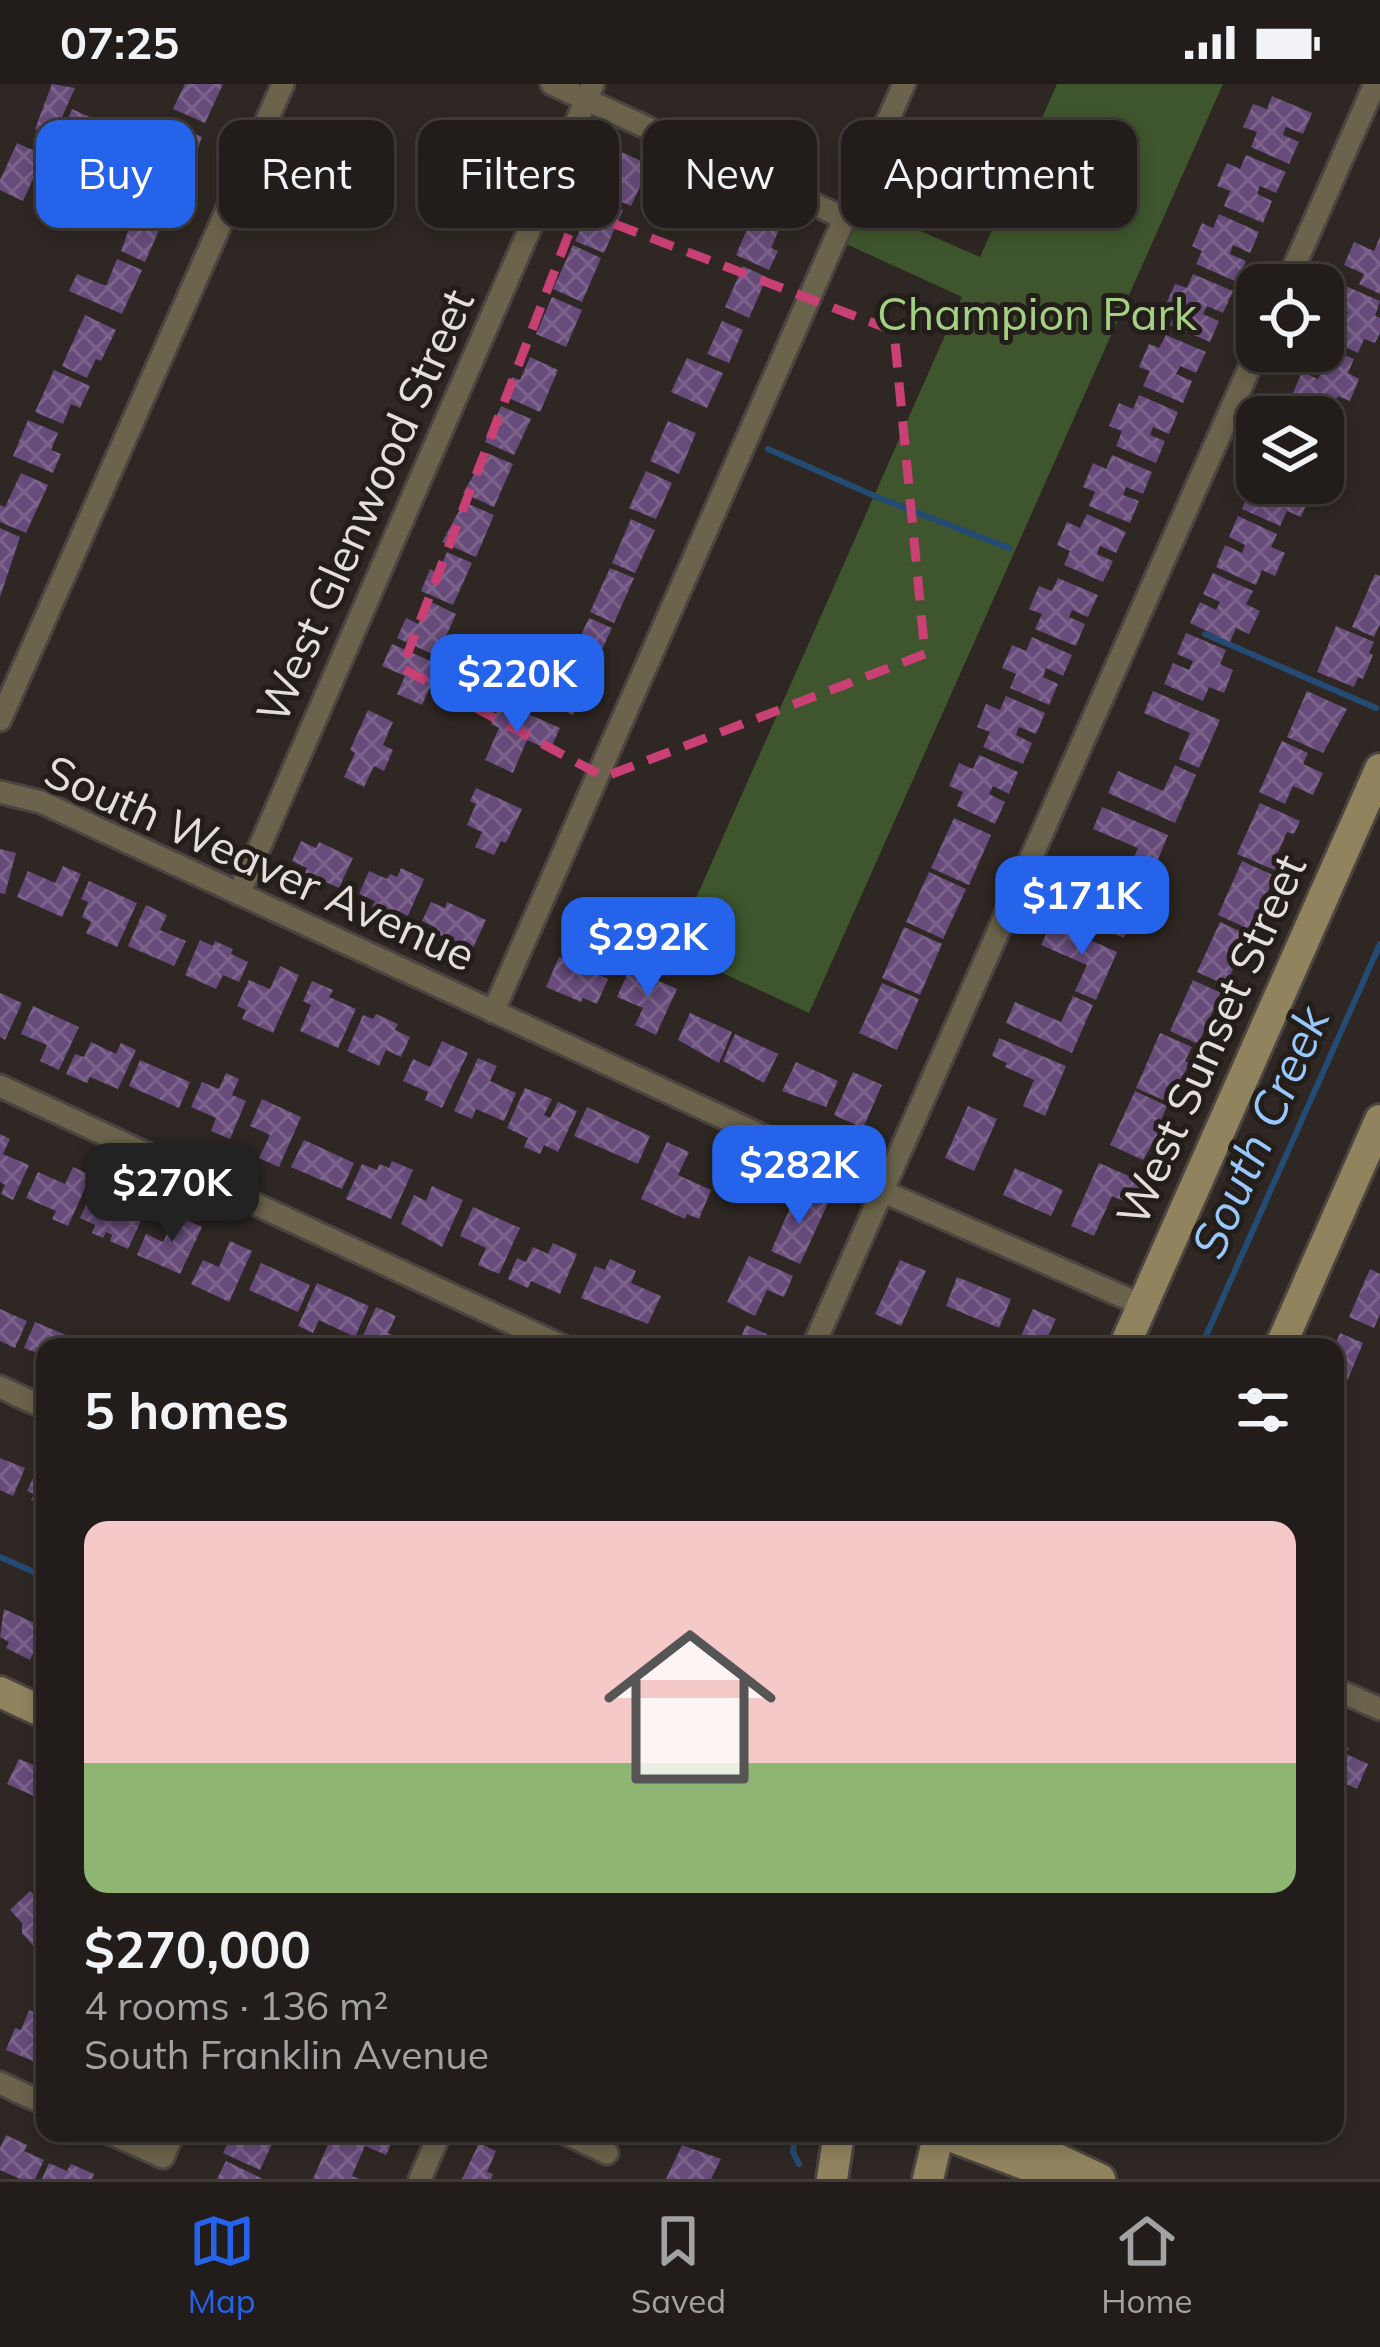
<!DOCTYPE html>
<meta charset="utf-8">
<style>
body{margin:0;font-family:Mulish,sans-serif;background:#2e2a27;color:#f1f3f6;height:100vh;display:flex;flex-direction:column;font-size:45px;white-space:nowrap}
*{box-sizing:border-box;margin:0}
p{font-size:39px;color:#a2a2a2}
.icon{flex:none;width:66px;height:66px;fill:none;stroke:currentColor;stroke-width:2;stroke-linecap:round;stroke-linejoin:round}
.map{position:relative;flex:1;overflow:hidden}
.sheet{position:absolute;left:36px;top:1254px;width:1308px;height:804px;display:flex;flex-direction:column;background:#221d1a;border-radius:24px;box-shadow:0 6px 18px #0003,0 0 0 3px #3f3b39}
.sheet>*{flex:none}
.top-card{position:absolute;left:36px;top:36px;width:1308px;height:108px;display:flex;gap:24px}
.controls{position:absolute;left:1236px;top:180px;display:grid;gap:24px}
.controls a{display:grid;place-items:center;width:108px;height:108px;border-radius:24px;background:#221d1a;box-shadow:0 6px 18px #0003,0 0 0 3px #3f3b39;font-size:60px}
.price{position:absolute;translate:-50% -102px;padding:0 27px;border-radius:24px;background:#2563eb;color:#fff;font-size:39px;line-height:78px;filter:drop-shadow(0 3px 6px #0008)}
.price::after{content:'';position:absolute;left:50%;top:72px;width:36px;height:27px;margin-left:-18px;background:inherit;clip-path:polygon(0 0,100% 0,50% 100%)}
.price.selected{background:#222;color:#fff}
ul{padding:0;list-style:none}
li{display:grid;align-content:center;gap:24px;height:636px;padding:0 48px}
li+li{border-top:3px solid #3f3b39}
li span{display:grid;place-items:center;height:372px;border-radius:24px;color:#555}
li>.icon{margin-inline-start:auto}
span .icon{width:216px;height:216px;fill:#fffc;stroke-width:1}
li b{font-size:51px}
h2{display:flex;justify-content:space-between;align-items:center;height:144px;padding:0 48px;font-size:51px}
.pill{padding:0 42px;border-radius:24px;background:#221d1a;box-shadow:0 6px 18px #0003,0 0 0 3px #3f3b39;font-size:42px;line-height:108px}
.pill.selected{background:#2563eb;color:#fff}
.status{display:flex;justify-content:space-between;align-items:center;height:84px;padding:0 60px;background:#221d1a;direction:ltr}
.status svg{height:33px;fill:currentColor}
.dock{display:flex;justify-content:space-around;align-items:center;height:168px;border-top:3px solid #3f3b39;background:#221d1a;font-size:33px;color:#a2a2a2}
.dock a{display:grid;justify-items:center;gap:6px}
.dock .selected{color:#2563eb}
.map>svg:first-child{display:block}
.green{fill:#3e552d}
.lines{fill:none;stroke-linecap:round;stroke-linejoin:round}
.stream{stroke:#244b73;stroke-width:6}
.building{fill:url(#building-cross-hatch)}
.street-casing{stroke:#4b4441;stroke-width:27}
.secondary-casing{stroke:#4b4441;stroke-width:36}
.street{stroke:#6b634b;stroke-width:21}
.secondary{stroke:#90835d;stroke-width:30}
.marked{fill:none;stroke:#c94075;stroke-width:9;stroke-dasharray:24 15;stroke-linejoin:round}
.labels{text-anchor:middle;stroke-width:10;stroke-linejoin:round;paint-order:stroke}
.park-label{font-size:45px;fill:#a4d084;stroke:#241e1a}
.street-label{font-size:45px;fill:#e4dfdc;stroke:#241e1a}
.water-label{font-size:48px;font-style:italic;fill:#98c7fb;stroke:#241e1a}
</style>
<div class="status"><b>07:25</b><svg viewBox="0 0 49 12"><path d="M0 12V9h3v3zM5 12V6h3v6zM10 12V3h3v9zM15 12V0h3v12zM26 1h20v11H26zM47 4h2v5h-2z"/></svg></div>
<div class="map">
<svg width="1380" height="2095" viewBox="0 0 1380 2095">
<defs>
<pattern id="building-cross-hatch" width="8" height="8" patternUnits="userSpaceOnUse" patternTransform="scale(3)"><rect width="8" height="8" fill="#674b7a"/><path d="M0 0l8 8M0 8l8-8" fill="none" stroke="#7d648c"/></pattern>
</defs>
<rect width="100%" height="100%" fill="#2e2723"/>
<path class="green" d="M1057,0H1223L809,929L673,866L962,213L844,159L863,122L980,173Z"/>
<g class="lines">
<path class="stream" d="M768,365L877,413L1009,464
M1205,550L1376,624
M1201,1263L1380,860
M0,1473L45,1493
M795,2049L793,2068L799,2080"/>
</g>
<path class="building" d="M52,0L75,4L53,53L35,45Z
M185,0H223L205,39L173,25Z
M1272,12L1312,29L1303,50L1286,43L1283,51L1299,58L1289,80L1251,63L1257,48L1243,43L1253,20L1267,25Z
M72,25L94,35L82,60L61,51Z
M185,45L202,53L178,119L156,109Z
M17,59L44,71L23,117L0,106V96Z
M617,66L650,81L631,122L603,110L614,87L608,85Z
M1246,71L1286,88L1276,109L1260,102L1257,110L1272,117L1263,139L1224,122L1230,107L1217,102L1227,79L1240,85Z
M711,111L727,118L718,137L703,130Z
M595,113L623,126L604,169L575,157Z
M140,114L168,126L145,178L121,167Z
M754,129L781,141L771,164L778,167L769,186L736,171Z
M1219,130L1259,148L1250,169L1233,161L1230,170L1246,177L1237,198L1196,180L1202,167L1192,162L1202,139L1213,144Z
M1380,153V210L1359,200L1364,190L1344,181L1354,158L1374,167Z
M573,161L601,174L582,218L553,205Z
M117,175L142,186L122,230L69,207L77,190L106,202Z
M743,182L767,193L749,234L725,223Z
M1193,190L1233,207L1223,229L1207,222L1203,230L1219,237L1210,258L1170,241L1176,227L1165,222L1175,200L1187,204Z
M1341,200L1380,217L1375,232L1380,234V249L1375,259L1364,255L1358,269L1323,253L1328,230L1344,237L1348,228L1332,221Z
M552,213L582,226L566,263L536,250Z
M85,231L116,246L101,277L96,275L87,294L62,282Z
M722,237L743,246L729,279L707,270Z
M1166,251L1206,268L1196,289L1180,282L1176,290L1192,297L1183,319L1143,302L1150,287L1139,283L1149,260L1159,264Z
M1323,262L1354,275L1348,289L1359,295L1350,317L1338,312L1331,326L1293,309L1302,288L1318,295L1322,287L1306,279L1312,267H1323Z
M530,273L558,286L540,328L504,312L512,293L520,296Z
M687,274L723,289L707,324L671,308Z
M54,286L90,302L80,324L71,320L63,340L35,328Z
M1139,311L1178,328L1169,350L1153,343L1150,351L1165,357L1156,379L1116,362L1122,347L1109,342L1119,319L1133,325Z
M1289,315L1329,333L1323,347L1334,352L1323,378V333H1281Z
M501,322L531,335L514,371L485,358Z
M28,336L58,349L51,366L61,370L53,389L13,372Z
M668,337L696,349L679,390L650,377Z
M487,369L513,380L494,423L463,409Z
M1112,371L1152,388L1143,410L1126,403L1123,411L1139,417L1130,439L1089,422L1095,408L1083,403L1093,379L1106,385Z
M646,387L672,399L656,435L629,424Z
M21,389L48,401L26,449L0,438V421L5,423Z
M1261,399H1299L1296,405L1310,412L1301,433L1287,427L1280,442L1242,425L1251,403L1268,411L1271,403Z
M464,418L494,431L476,473L442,458Z
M1087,430L1126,448L1116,469L1100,462L1097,470L1113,477L1103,498L1064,481L1070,467L1057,461L1067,438L1080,444Z
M1238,432L1277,450L1271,463L1285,469L1275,492L1262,486L1256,501L1216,483L1225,461L1242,469L1245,461L1229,453Z
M631,435L655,446L635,489L612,479Z
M0,444L20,453L0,513Z
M447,468L472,479L453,521L421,507L430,485L438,489Z
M610,484L634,494L614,539L590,528Z
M1213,489L1253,507L1246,520L1260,527L1249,550L1236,544L1230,558L1190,539L1200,518L1216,526L1220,518L1203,510Z
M1375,490L1380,492V540L1374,553L1352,543Z
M1058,494L1098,511L1088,533L1072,526L1069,533L1085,540L1076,562L1035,545L1042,530L1029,525L1039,502L1052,507Z
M429,517L456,530L437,572L397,554L406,534L418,540Z
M589,534L612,544L594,583L571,573Z
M1336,542L1374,558L1369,569L1373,571L1363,595L1358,593L1354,603L1317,588Z
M1186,549L1226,566L1220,580L1233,586L1224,609L1209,603L1203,617L1164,600L1173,579L1189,586L1193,577L1177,570Z
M1032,553L1072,571L1063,592L1046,584L1043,593L1058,600L1049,621L1010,604L1016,590L1002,584L1012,561L1026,567Z
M392,560L440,581L422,621L397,610L405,592L382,582Z
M566,581L590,592L573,631L549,620Z
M1153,607L1220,636L1199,684L1179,675L1190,649L1144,629Z
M1307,607L1347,625L1323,669L1287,653Z
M1006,612L1045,629L1036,650L1019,643L1016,651L1032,659L1023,680L983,663L990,648L977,643L986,620L1000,626Z
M501,618L560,644L550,666L527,656L513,689L485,676L499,644L491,640Z
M368,626L393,638L383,661L393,666L384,687L374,682L364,703L344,693L355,669L350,666Z
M1282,657L1308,669L1303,680L1323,689L1313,711L1293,702L1285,720L1259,708Z
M979,671L1018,688L1009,710L993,702L989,710L1005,718L995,740L957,722L963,708L949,702L959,679L973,685Z
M1175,681L1196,691L1175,739L1108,709L1118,687L1163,707Z
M476,704L522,725L506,759L501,757L494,771L475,763L482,748L467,741L476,720L470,717Z
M1260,719L1300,737L1294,750L1287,748L1277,771L1283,774L1277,787L1237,770Z
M1102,723L1168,751L1148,800L1126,791L1138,764L1093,745Z
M954,734L991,751L969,801L931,784Z
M301,757L316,764L319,758L353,774L339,804L305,789L307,784L292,777Z
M0,765L16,769L5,810L0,809Z
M1242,777L1275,792L1251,846L1218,831Z
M63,782L81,790L62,833L17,813L28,787L55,799Z
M401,784L424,795L408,832L396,826L393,832L372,823L375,817L359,810L369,787L387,795L390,790L397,793Z
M929,788L966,805L943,855L906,838Z
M1124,796L1146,805L1124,854L1057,824L1067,802L1112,823Z
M89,797L137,819L117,863L86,849L91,838L82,833L88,818L81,815Z
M431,818L445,824L447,818L486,836L472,866L435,849L437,844L422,837Z
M146,821L167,831L160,846L186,857L174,882L128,862Z
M1220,838L1248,851L1226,901L1197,888Z
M1051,839L1117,868L1096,916L1075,907L1087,881L1041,861Z
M904,843L942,860L920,911L882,894Z
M200,856L213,862L215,857L233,865L231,870L248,878L239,898L223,891L216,905L185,891Z
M559,873L608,895L597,920L583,914L581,918L546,903Z
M280,882L299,891L273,949L242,935L246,926L237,922L249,896L270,905Z
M630,884L677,905L656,951L635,941L643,924L617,913Z
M1193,896L1221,909L1198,960L1170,947Z
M312,897L333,906L329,913L356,925L338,964L300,947L311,921L303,917Z
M882,899L919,915L897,966L859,949Z
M0,909L22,919L5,956L0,953Z
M1073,912L1093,921L1072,969L1006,939L1015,918L1061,938Z
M33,922L79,943L59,986L40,977L47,961L21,950Z
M690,929L732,948L719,979L678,956Z
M376,930L398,940L395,946L410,953L401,973L386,966L379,982L347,967L363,931L373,935Z
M1160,949L1192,963L1185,977L1190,979L1168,1018L1136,1004Z
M735,950L778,970L764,999L723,977Z
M999,954L1066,982L1045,1032L1023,1022L1034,996L1005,983L1007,979L992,972Z
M442,957L468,969L442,1024L425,1016L428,1008L403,997L413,975L430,983Z
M91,958L116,970L121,959L136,966L118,1005L90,993L87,999L66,990L75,970L84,973Z
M478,974L497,982L490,997L516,1009L504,1037L476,1025L472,1035L454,1027Z
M140,976L190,998L179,1024L129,1002Z
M796,978L838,997L826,1023L782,1007Z
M853,988L882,1001L863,1044L834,1031Z
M226,989L239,995L232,1011L246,1017L230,1055L211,1047L216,1034L191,1023L202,998L219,1005Z
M525,1004L552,1015L544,1031L550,1034L558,1018L577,1027L558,1068L544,1061L540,1070L524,1063L528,1054L507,1044Z
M1135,1007L1167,1022L1161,1036L1165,1038L1143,1076L1110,1061Z
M262,1015L301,1033L279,1083L259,1074L270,1051L250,1042Z
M968,1022L997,1035L974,1087L945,1074Z
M587,1023L650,1052L638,1080L574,1052Z
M0,1050L10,1055L3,1070L29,1081L13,1116L1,1110L5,1101L0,1098Z
M304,1056L354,1079L342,1105L291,1083Z
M667,1058L689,1068L678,1091L711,1106L699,1135L687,1130L685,1135L641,1115Z
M392,1077L413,1086L391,1135L346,1115L362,1080L377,1086L379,1080L389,1084Z
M1099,1079L1143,1098L1133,1121L1112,1112L1094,1152L1071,1142Z
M73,1083L91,1091L68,1142L52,1135L56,1127L26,1114L38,1088L65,1100Z
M1015,1084L1063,1106L1051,1132L1003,1111Z
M432,1102L463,1116L442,1163L401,1140L414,1111L426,1117Z
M94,1103L146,1126L128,1165L110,1157L112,1151L106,1148L103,1154L92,1149L95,1141L80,1134Z
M798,1106L828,1119L800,1180L771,1167Z
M473,1123L520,1144L499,1190L478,1181L486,1164L460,1152Z
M176,1131L202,1143L180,1190L137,1171L146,1150L163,1158Z
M230,1157L252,1167L229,1218L191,1200L203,1176L219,1183Z
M553,1159L577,1170L560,1210L531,1197L528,1204L508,1195L517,1174L526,1178L533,1163L548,1170Z
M749,1172L793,1192L784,1213L767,1206L755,1232L727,1218Z
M610,1175L636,1187L631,1199L661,1212L648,1240L581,1214L595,1182L605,1186Z
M900,1176L926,1187L901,1242L875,1230Z
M261,1179L310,1201L298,1228L249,1206Z
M1370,1185L1380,1190V1230L1374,1244L1349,1233Z
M957,1193L1011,1215L999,1244L946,1222Z
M317,1199L369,1222L355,1253L319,1236L313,1249L298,1242Z
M376,1223L396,1232L388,1249L419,1263H358Z
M0,1225L27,1237L15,1264L0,1257Z
M1033,1225L1056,1235L1043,1263H1016Z
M35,1238L85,1259L83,1263H45V1272L24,1264Z
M746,1241L767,1250L762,1263H737Z
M1340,1249L1363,1259L1345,1302L1335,1298V1261Z
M0,1374L25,1384L13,1412L0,1406Z
M40,1379L45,1381L44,1421L31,1416L34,1410L27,1407Z
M4,1525L45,1544L30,1576L6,1564L9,1558L0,1553Z
M1335,1658L1349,1664L1346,1670L1368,1680L1357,1705L1335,1695Z
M19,1675L36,1682L39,1676L45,1679V1717L7,1700Z
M30,1807L45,1823V1855L35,1864L22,1849V1839L10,1826Z
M29,1926L45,1932V1962L38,1979L6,1966L15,1944L21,1946Z
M247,2049H277L260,2086L223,2069L231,2052L243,2057Z
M333,2049H388L395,2052L386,2071L365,2062L352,2092L360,2095H313Z
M6,2051L27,2061L24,2067L44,2076L35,2095H20L0,2086V2064Z
M479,2059L496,2067L487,2088L493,2090L491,2095H462Z
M682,2061L721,2075L711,2095H666Z
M226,2077L263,2095H217Z
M49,2079L67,2087L71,2080L94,2090L92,2095H42Z"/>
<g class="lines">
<g class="street-casing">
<path id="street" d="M552,0L844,134
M1286,201L1375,0
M0,636L283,0
M0,708L41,718L884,1108L1142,1221
M239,810L593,0
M493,928L904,0
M0,1002L564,1263
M813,1263L1257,267
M0,1303L45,1324
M1335,1605L1380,1625
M0,1999L45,2020
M110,2049L163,2073L173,2049
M565,2049L607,2069
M420,2095L440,2049"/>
</g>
<g class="secondary-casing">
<path id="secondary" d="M1124,1263L1380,685
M1280,1263L1380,1036
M0,1608L45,1629
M942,2049L1064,2095
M1002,2049L1100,2095
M832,2095L839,2049
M928,2095L939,2049"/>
</g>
<use href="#street" class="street"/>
<use href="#secondary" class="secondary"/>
</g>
<path class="marked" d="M578,126L894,247L925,570L604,693L402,584Z"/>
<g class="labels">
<g class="park-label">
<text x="1037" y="246">Champion Park</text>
</g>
<g class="street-label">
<text transform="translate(365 422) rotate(-66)" y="16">West Glenwood Street</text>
<text transform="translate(260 779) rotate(24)" y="16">South Weaver Avenue</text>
<text transform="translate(1211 956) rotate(-66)" y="16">West Sunset Street</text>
</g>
<g class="water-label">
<text transform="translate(1260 1048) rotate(-66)" y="17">South Creek</text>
</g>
</g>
</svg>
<div class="controls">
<a><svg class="icon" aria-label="locate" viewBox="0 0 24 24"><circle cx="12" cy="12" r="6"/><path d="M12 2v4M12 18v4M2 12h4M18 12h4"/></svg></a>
<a><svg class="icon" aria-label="layers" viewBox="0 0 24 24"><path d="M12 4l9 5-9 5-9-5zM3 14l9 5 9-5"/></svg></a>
</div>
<b class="price" style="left:517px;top:652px">$220K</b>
<b class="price" style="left:1082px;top:874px">$171K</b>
<b class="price" style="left:648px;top:915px">$292K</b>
<b class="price" style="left:799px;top:1143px">$282K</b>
<b class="price selected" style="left:172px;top:1161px">$270K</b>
<div class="top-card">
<a class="pill selected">Buy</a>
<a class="pill">Rent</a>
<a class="pill">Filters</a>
<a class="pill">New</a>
<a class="pill">Apartment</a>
</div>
<section class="sheet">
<h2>5 homes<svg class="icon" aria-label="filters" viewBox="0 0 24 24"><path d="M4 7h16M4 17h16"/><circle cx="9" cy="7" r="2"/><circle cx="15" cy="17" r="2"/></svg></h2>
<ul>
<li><span style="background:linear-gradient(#f6c9c9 65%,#8fb573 0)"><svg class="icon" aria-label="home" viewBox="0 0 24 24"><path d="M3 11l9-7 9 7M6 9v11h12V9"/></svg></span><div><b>$270,000</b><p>4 rooms · 136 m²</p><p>South Franklin Avenue</p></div></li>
</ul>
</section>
</div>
<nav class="dock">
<a class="selected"><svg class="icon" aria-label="map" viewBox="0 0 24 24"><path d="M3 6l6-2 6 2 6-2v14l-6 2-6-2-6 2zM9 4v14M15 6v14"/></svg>Map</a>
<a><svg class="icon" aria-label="saved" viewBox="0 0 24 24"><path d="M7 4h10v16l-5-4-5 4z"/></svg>Saved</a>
<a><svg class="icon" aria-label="home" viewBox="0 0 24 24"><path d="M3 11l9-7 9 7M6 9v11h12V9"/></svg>Home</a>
</nav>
